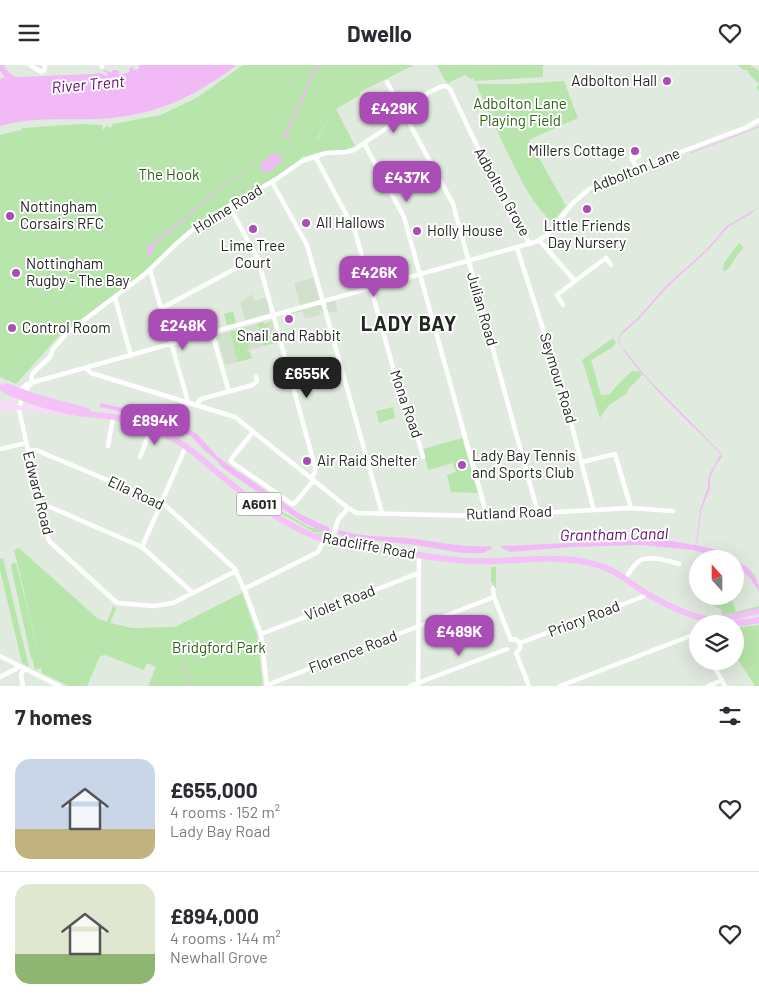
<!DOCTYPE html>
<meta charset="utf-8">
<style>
body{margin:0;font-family:Barlow,sans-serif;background:#f2f2f3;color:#2b2b33;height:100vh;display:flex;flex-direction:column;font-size:19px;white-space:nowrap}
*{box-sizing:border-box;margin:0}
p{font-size:16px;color:#7c7c81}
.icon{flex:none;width:28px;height:28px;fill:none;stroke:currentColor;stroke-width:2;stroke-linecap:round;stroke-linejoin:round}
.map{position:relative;height:621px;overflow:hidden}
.sheet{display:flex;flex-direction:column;background:#fff;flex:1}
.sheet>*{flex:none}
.needle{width:32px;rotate:339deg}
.fabs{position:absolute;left:689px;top:485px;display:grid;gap:10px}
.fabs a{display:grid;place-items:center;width:55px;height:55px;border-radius:50%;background:#fff;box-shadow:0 5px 20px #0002;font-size:25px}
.price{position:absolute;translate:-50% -42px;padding:0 11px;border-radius:10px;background:#ab4db7;color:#fff;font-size:16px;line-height:32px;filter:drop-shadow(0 1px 2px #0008)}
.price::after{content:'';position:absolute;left:50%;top:30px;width:15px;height:11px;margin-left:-8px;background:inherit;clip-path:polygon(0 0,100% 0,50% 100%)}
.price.on{background:#222;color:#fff}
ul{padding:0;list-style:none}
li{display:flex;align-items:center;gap:15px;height:125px;padding:0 15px}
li+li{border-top:1px solid #e1e1e2}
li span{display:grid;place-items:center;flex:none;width:140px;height:100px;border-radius:15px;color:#555}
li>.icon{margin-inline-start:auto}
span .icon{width:60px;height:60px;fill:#fffc;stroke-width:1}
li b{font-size:21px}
h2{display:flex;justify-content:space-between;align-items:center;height:60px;padding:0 15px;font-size:21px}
header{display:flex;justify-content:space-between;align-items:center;height:65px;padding:0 15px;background:#fff;font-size:22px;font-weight:700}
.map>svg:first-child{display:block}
.built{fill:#d2e0ce}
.green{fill:#b8e5ab}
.water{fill:#f1baf7}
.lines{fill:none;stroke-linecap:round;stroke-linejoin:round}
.stream{stroke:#f1baf7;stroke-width:1}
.minor{stroke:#fff;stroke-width:4.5}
.major{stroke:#f8dafb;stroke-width:5}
.highway{stroke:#f4c2f9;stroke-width:6}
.poi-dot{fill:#ab4db7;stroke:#fff;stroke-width:2}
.labels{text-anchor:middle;stroke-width:4;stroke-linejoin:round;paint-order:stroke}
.shield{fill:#fff;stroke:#656764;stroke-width:1}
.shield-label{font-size:14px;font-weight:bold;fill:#232622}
.poi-label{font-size:15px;fill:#232622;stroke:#fff;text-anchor:start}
.park-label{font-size:15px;fill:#2b6414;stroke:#fff}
.street-label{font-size:15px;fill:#232622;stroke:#fff}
.water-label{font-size:16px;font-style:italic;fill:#600d6a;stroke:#fff}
.district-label{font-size:20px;font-weight:bold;letter-spacing:1px;fill:#232622;stroke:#fff}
</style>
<header><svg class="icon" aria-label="menu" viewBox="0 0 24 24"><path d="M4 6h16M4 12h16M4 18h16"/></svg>Dwello<svg class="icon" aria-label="heart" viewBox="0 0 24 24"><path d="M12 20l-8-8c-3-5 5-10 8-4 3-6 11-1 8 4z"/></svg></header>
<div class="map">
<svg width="759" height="621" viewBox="0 0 759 621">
<rect width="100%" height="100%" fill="#e1eadf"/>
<path class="built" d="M383,204L385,216L373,220L370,208Z
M315,212L322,236L334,232L338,246L323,249L321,246H319L320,250L305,254L302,246L290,250L292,258L289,259L285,248L291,246L290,243L300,240L294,218Z
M252,229L254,236L267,232L271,247L270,248L245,255L240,237Z
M272,255L278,277L249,285L253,293L225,300L217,270L263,257L264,259L269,257Z"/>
<path class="green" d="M243,0H414L360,27V30L336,44L355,81L345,85L320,87L304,92L303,90L318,73L332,48L316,75L300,95L272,115L210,150L139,211L58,272L16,319L0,312V70L21,65L23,63L81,59L100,60H102L103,65L106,61L111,62L113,59L161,50L198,32Z
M437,0H543V12L474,16V13L471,14L465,10L448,18L444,14Z
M738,0H750L759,6V26L756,23L759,19L749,9L747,5H743Z
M564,16L578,53L529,75L566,141L552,157C533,140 521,115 510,93C498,68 487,44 476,19H516Z
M682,90L606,119L591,128L590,126L624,110Z
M739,178L744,183C736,189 734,198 727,205L723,206L724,198Z
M233,246L236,258L227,260L224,249Z
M263,257L264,259L269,257L270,260L265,262L266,266H268L269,271L276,269L278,277L264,281L257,259Z
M244,263L249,284L246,285L247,287H249L252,293L238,297L230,267Z
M613,273L616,278L613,282L591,295L601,330L610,329C617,320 624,313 632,306H639L642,310L629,323L627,328L608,341L600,353L582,295Z
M393,342L395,353L379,358L376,346Z
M462,373L478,428L451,427L447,410L456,407L453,398L428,405L423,384Z
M281,446L309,462L329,467L330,469L326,472L316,469L325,468L314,467L280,448Z
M19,483L97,553L107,557L113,541L116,543L110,558L132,563L175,562L242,528L257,570L263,621H148L156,602L147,598L144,605L105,590L100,591L87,621H69L42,608L41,603L35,605L32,594H35L31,593L11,501L13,498H16L41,598L14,485Z
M3,493L29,602L22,598L0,505V494Z
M491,502H496V523H494L493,518L491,517Z
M710,531H731L736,547L759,541V543L741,548L722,550L721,544L714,541Z
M759,560V621H755L735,590V563Z"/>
<path class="water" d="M0,0H7L4,1C6,5 12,11 17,12L94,9L100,8L107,11L108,9L102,5H106L111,8L113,5H118L120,10L130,7L129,3L133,2L134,5L139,4V0H237C193,33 152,52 96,54C64,55 31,52 0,61V14L5,12L0,6Z
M316,0H318L287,69L294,80L288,73L284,72L156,178L153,183L152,191L149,190L146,182L151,181L154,177L283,73Z
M275,88L281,91V97L269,107L262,106L260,99L271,90Z
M759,142L750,149L728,162L707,186L667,222L640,253L620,271L619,275L622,282L647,313L721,388L722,392L717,398L710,412V423L701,446L697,480V474L696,480L717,485L734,494H723L693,485L641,480L571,482L510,487L500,482L501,481L636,475L671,476L695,480L697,472L700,445L708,422L709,410L721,389C703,371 620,293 618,273L623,266L638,253L666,221L706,185L727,161Z
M100,338L149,349L187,362L198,370L217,391L230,401L300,449L328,462L330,464L329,467L317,464L304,458L237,413L222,402L215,394L205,386L191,371L136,350L100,342Z
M339,465C361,472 384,471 407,473C435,476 462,483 491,481L492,483L484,488H462L415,480L345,472L338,469Z
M735,495C749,503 759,510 759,527L750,513L735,500Z"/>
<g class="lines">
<path class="stream" d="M690,88L759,62
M186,600L184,607L190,614L188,621"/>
<path class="minor" d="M30,0L41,7L44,6L45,0
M101,0L102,2
M387,17L453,139L538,448
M364,78L404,152L487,451
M315,91L355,166L405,346L410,345L423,392
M631,92L637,103
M632,95L639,91
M272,117L307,180L382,448
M229,141L258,194L315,402V407L311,413
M539,175L575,216L606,193L611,200
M517,183L562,323L593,442L592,445
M150,205L187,333L186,337
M115,233L131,291
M563,240L557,230L575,216
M162,243L257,192
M212,268L229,327
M86,303L91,308L235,352L348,443L357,448L483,451L631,443L673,446
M31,318L32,309L50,292L53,284L67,268L145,209L176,179L197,161L213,150L275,115L302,96L326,88L346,87L354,85L385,64L429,27L440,22L446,21L450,24L507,144L530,179
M31,318L22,332L19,345L48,473L50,477L116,537L118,538L154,541L173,538L236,506
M20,326L27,319L535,177L546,171L573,138L588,125L616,111L745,63L759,55
M196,340L201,334L253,320L257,316L256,312
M253,367L232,393L231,396L233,398L292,439L295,438L314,415
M108,381L113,352
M0,384L26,378
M28,386L36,385L164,439L234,503L245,526L261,569L267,621
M140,392L151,363
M582,397L615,389L631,443
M41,444L50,442L142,482L193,528
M331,477L338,455L348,443
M142,482L186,381
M625,514C629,508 633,501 638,497C646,489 670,496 679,499
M493,523L494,532L511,575
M244,524L318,487L324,475
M261,569L419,508
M511,575L515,574L520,578V584L516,588
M520,578L642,532L647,528
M516,588L529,621
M0,591L59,621
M711,596L725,621
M0,612L16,604L19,601
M267,620L494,532
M23,621L21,610L24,603
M410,621L507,584
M418,621L419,490
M560,621L698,568
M708,621L722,615"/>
<path class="major" d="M0,340L14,335L18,329
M0,344L13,342L69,348"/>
<path class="highway" d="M6,321L36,332L87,346
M0,322C21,335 49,342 73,347C86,350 100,350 114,352C134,357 154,364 172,373C191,383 207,399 224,413C258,442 299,471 344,480C364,483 385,485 405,488C427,491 449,495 470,496C514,498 559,487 601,501C618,506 631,519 646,528C679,548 721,565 759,555
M716,553L733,552L759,546"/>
</g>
<g class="poi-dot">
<circle cx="667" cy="16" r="5"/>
<circle cx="635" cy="86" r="5"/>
<circle cx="587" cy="144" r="5"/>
<circle cx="10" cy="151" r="5"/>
<circle cx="306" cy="158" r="5"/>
<circle cx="253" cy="164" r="5"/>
<circle cx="417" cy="166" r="5"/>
<circle cx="16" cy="208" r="5"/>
<circle cx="289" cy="254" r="5"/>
<circle cx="12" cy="263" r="5"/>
<circle cx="307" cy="396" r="5"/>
<circle cx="462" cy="400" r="5"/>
</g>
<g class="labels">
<rect class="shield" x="236.5" y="427.5" width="45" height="23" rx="4"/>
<g class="shield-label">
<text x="259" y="444">A6011</text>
</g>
<g class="poi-label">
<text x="657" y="21" text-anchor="end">Adbolton Hall</text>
<text x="625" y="91" text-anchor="end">Millers Cottage</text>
<text x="20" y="147">Nottingham<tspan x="20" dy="17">Corsairs RFC</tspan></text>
<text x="316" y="163">All Hallows</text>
<text x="587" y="166" text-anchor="middle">Little Friends<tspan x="587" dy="17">Day Nursery</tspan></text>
<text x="427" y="171">Holly House</text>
<text x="253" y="186" text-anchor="middle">Lime Tree<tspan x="253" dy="17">Court</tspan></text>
<text x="26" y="204">Nottingham<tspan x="26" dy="17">Rugby - The Bay</tspan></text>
<text x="22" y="268">Control Room</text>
<text x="289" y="276" text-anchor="middle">Snail and Rabbit</text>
<text x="472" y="396">Lady Bay Tennis<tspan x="472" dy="17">and Sports Club</tspan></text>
<text x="317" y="401">Air Raid Shelter</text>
</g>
<g class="park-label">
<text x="520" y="44">Adbolton Lane<tspan x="520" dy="17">Playing Field</tspan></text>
<text x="169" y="115">The Hook</text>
<text x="219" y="588">Bridgford Park</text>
</g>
<g class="street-label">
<text transform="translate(636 105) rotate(-22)" y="5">Adbolton Lane</text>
<text transform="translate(502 127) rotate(61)" y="5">Adbolton Grove</text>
<text transform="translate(228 144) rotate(-32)" y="5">Holme Road</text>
<text transform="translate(482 244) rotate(74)" y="5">Julian Road</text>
<text transform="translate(558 313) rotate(73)" y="5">Seymour Road</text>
<text transform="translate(406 339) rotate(71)" y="5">Mona Road</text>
<text transform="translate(38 428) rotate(76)" y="5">Edward Road</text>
<text transform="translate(136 428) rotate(25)" y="5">Ella Road</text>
<text transform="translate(509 448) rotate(-2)" y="5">Rutland Road</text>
<text transform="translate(369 481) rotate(10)" y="5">Radcliffe Road</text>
<text transform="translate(340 538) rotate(-21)" y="5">Violet Road</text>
<text transform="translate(584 554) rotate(-21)" y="5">Priory Road</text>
<text transform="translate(353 587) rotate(-21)" y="5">Florence Road</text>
</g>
<g class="water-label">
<text transform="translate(88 19) rotate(-5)" y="6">River Trent</text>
<text transform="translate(614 469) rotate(-1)" y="6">Grantham Canal</text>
</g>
<g class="district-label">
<text x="409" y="266">LADY BAY</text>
</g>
</g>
</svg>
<div class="fabs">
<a><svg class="needle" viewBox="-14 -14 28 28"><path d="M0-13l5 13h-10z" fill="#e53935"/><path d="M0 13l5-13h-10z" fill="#7c7c81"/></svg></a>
<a><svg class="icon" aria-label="layers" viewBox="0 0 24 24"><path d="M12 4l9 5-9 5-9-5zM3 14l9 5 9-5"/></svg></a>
</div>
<b class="price" style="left:394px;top:69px">£429K</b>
<b class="price" style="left:407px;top:138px">£437K</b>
<b class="price" style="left:374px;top:233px">£426K</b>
<b class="price" style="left:183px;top:286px">£248K</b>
<b class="price on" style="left:307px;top:334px">£655K</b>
<b class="price" style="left:155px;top:381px">£894K</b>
<b class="price" style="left:459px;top:592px">£489K</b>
</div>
<section class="sheet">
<h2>7 homes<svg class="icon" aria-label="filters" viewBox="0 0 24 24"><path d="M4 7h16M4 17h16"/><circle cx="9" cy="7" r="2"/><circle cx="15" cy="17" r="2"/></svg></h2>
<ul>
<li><span style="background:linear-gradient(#c9d6e8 70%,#c2b280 0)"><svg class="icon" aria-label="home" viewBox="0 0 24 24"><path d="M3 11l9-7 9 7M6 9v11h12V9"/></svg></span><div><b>£655,000</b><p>4 rooms · 152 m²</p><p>Lady Bay Road</p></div><svg class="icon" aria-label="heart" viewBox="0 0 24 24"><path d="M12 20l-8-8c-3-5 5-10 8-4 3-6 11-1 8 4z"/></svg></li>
<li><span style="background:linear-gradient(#dfe7d0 70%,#8fb573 0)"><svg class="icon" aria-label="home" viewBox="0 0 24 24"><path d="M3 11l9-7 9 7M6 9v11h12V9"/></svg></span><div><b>£894,000</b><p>4 rooms · 144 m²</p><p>Newhall Grove</p></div><svg class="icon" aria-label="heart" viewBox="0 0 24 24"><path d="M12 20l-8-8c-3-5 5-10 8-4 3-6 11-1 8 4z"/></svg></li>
</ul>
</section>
